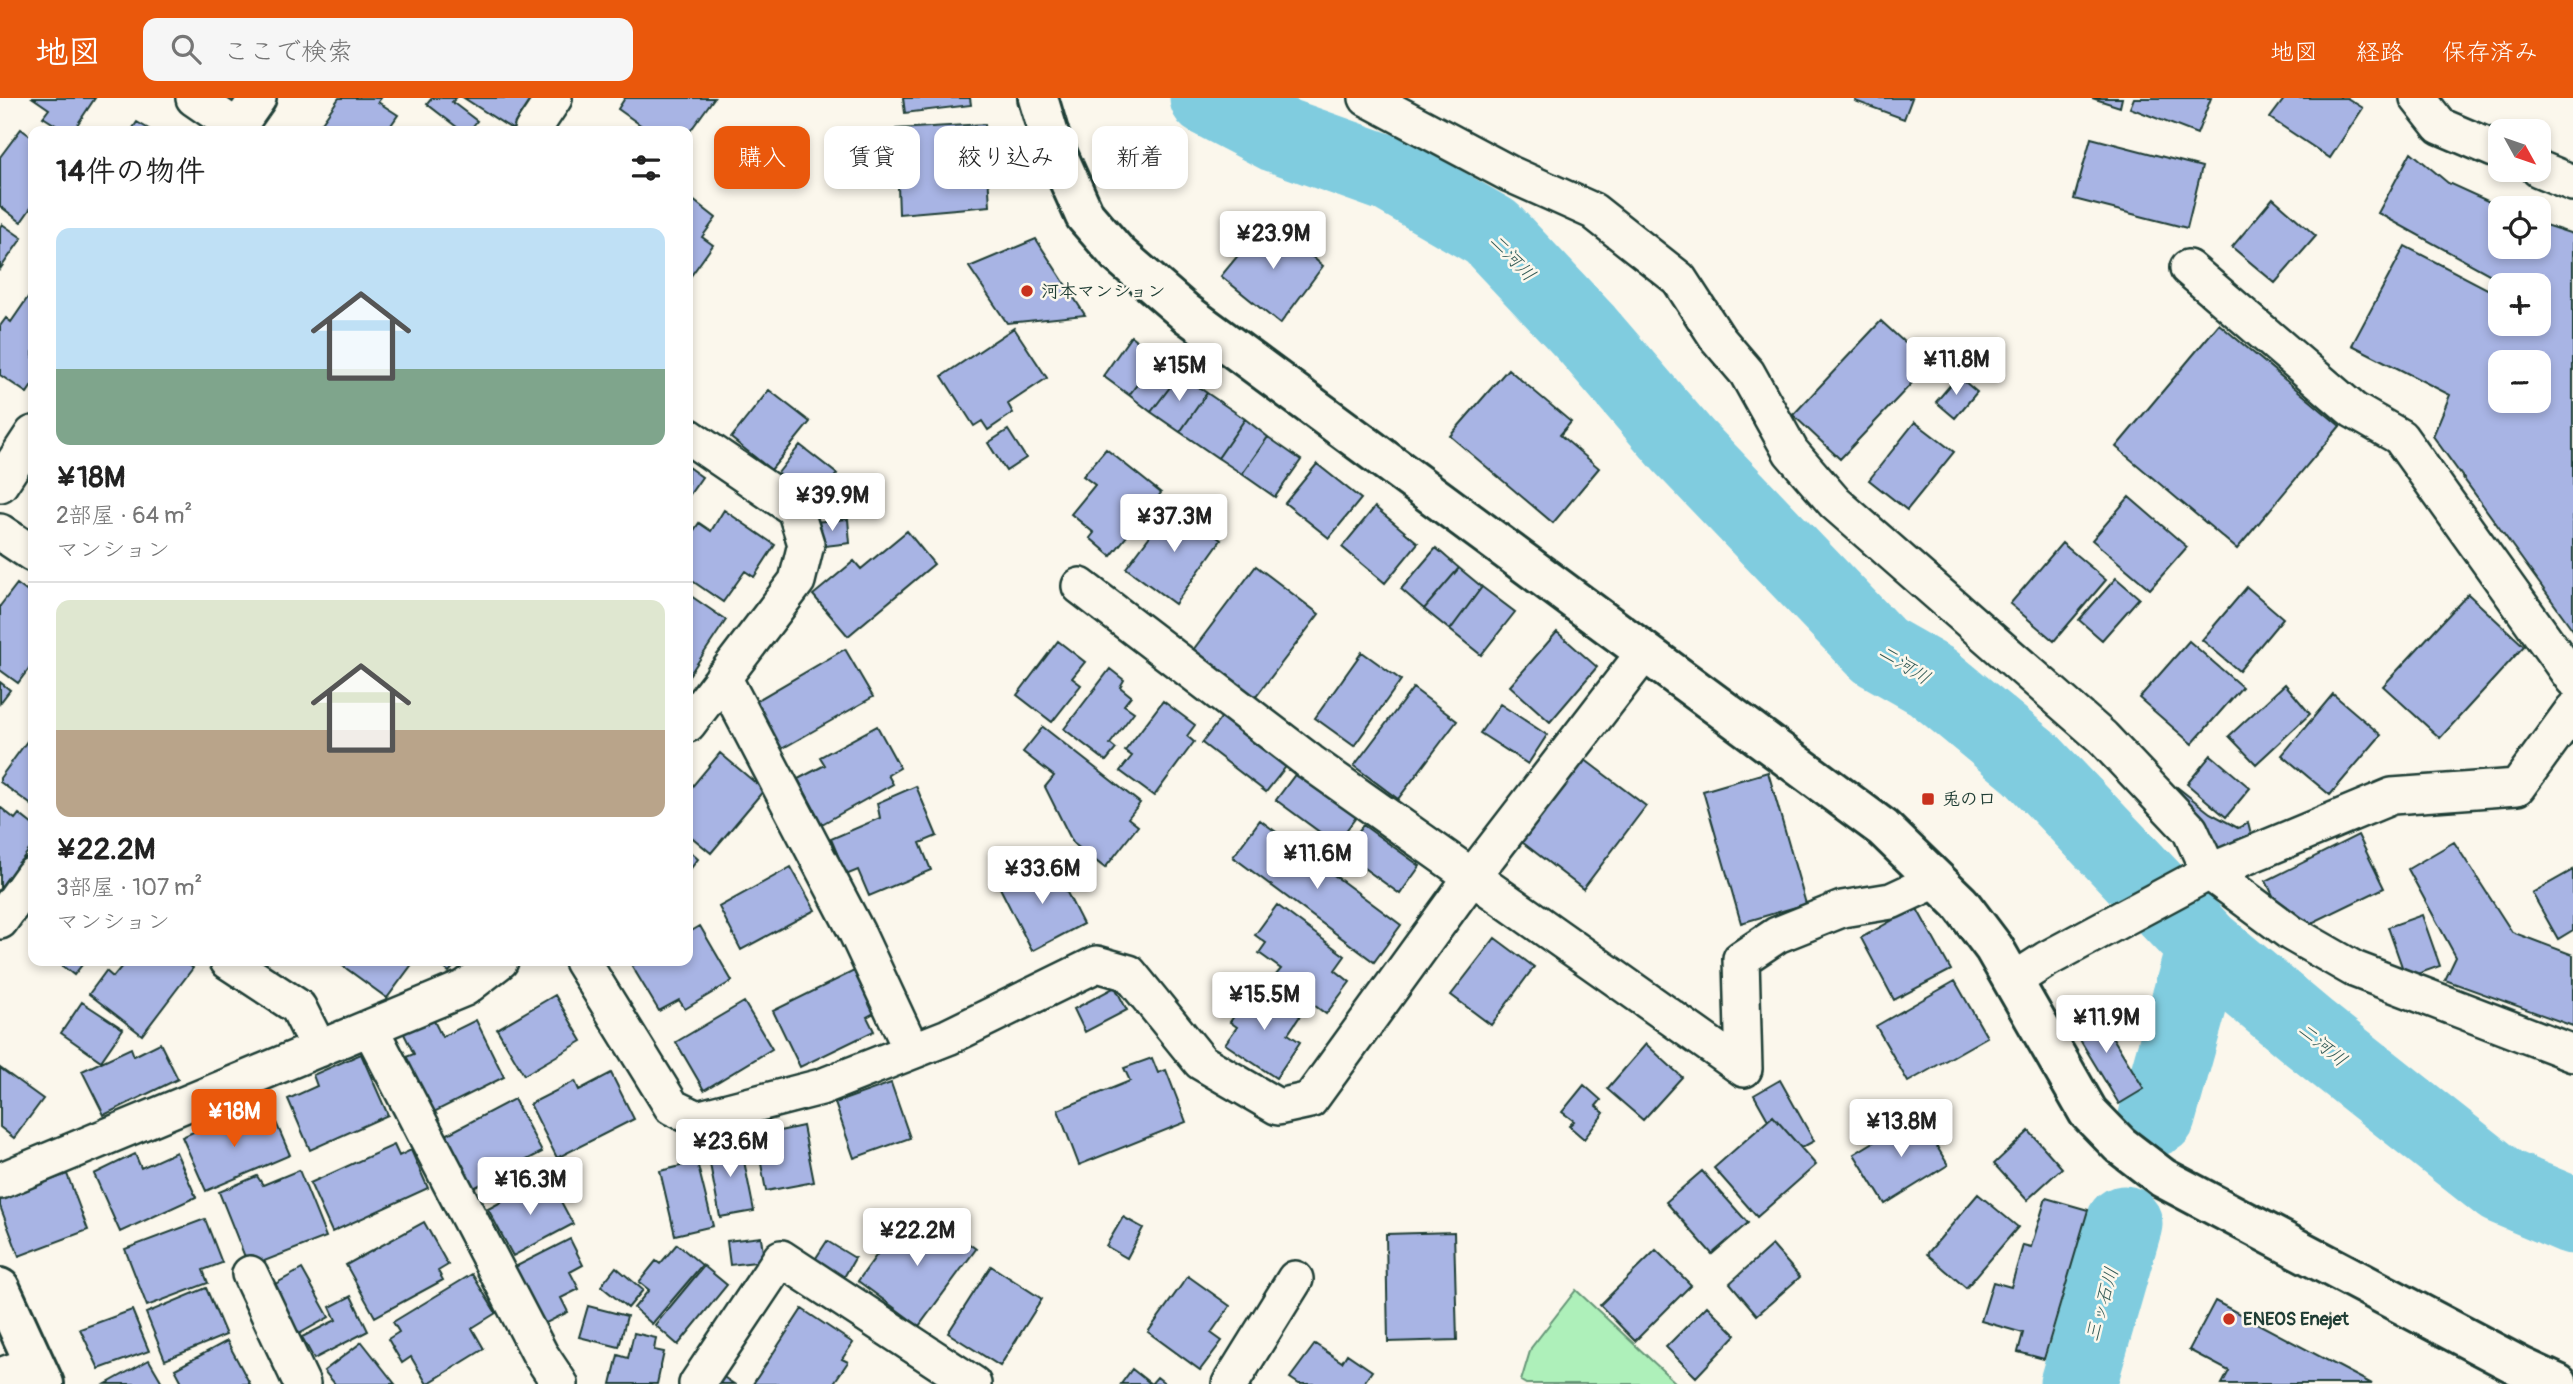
<!DOCTYPE html>
<html lang="ja">
<meta charset="utf-8">
<style>
body{margin:0;font-family:Pangolin,"Klee One",sans-serif;background:#f6f6f6;color:#222;height:100vh;display:flex;flex-direction:column;font-size:26px;white-space:nowrap}
*{box-sizing:border-box;margin:0}
p{font-size:23px;color:#767676}
.icon{flex:none;width:38px;height:38px;fill:none;stroke:currentColor;stroke-width:2;stroke-linecap:round;stroke-linejoin:round}
.map{position:relative;flex:1;overflow:hidden}
.panel{position:absolute;left:28px;top:28px;width:665px;height:840px;display:flex;flex-direction:column;background:#fff;border-radius:14px;box-shadow:0 4px 10px #0003}
.panel>*{flex:none}
.guide{position:absolute;left:714px;top:28px;width:665px;height:63px;display:flex;gap:14px}
.needle{width:46px;rotate:130deg}
.buttons{position:absolute;left:2488px;top:21px;display:grid;gap:14px}
.buttons a{display:grid;place-items:center;width:63px;height:63px;border-radius:14px;background:#fff;box-shadow:0 4px 10px #0003;font-size:35px}
.price{position:absolute;translate:-50% -60px;padding:0 16px;border-radius:7px;background:#fff;color:#222;font-size:23px;line-height:46px;filter:drop-shadow(0 2px 4px #0008)}
.price::after{content:'';position:absolute;left:50%;top:42px;width:21px;height:16px;margin-left:-10px;background:inherit;clip-path:polygon(0 0,100% 0,50% 100%)}
.price.selected{background:#ea580c;color:#fff}
ul{padding:0;list-style:none}
li{display:grid;align-content:center;gap:14px;height:371px;padding:0 28px}
li+li{border-top:2px solid #e0e0e0}
li span{display:grid;place-items:center;height:217px;border-radius:14px;color:#555}
li>.icon{margin-inline-start:auto}
span .icon{width:126px;height:126px;fill:#fffc;stroke-width:1}
li b{font-size:30px}
h2{display:flex;justify-content:space-between;align-items:center;height:84px;padding:0 28px;font-size:30px}
.pill{padding:0 24px;border-radius:14px;background:#fff;box-shadow:0 4px 10px #0003;font-size:24px;line-height:63px}
.pill.selected{background:#ea580c;color:#fff}
header{display:flex;align-items:center;gap:42px;box-sizing:border-box;height:98px;padding:0 35px;background:#ea580c;color:#fff}
header strong{font-size:33px}
nav{display:flex;gap:38px;margin-inline-start:auto;font-size:24px}
.search{width:490px;height:63px;background:#f6f6f6;display:flex;align-items:center;gap:18px;box-sizing:border-box;padding:0 24px;border-radius:14px;color:#767676;font-size:26px}
.map>svg:first-child{display:block}
.green{fill:#aef0ba;stroke:#669677;stroke-width:2}
.lines{fill:none;stroke-linecap:round;stroke-linejoin:round}
.river{stroke:#80ccdf;stroke-width:77}
.building{fill:#a8b4e4;stroke:#1f3d34;stroke-width:2;fill-rule:evenodd}
.minor-casing{stroke:#1f3d34;stroke-width:40}
.tertiary-casing{stroke:#1f3d34;stroke-width:44}
.minor{stroke:#fbf7ec;stroke-width:35}
.tertiary{stroke:#fbf7ec;stroke-width:38}
.poi-dot{fill:#c8321e;stroke:#fbf7ec;stroke-width:2.5}
.labels{text-anchor:middle;stroke-width:5;stroke-linejoin:round;paint-order:stroke}
.poi-label{font-size:18px;font-weight:bold;fill:#1f3d34;stroke:#fbf7ec;text-anchor:start}
.water-label{font-size:19px;font-style:italic;fill:#325a56;stroke:#fbf7ec}
</style>
<header>
<strong>地図</strong>
<div class="search"><svg class="icon" aria-label="search" viewBox="0 0 24 24"><circle cx="10" cy="10" r="6"/><path d="M15 15l6 6"/></svg>ここで検索</div>
<nav><a>地図</a><a>経路</a><a>保存済み</a></nav>
</header>
<div class="map">
<svg width="2573" height="1286" viewBox="0 0 2573 1286">
<rect width="100%" height="100%" fill="#fbf7ec"/>
<filter id="ink" filterUnits="userSpaceOnUse"><feTurbulence type="fractalNoise" baseFrequency=".0143" numOctaves="2"/><feDisplacementMap in="SourceGraphic" scale="14" xChannelSelector="R" yChannelSelector="G"/><feConvolveMatrix kernelMatrix="1 2 1 2 8 2 1 2 1" color-interpolation-filters="sRGB"/></filter>
<g filter="url(#ink)">
<path class="green" d="M1576,1192L1677,1286H1526L1521,1283L1531,1250Z"/>
<g class="lines">
<path class="river" d="M1208,0L1277,36L1392,77L1491,134L1586,235L1683,348L1879,553L1932,583L2031,665L2205,848L2309,935L2502,1088L2573,1118
M2157,1019L2205,848
M2078,1286L2124,1126"/>
</g>
<path class="building" d="M33,0H95L73,33H65L43,19L49,11Z
M339,0H381L378,4L398,17L387,33H316Z
M432,0H456L452,4L477,23L469,33H462L427,6Z
M464,0H537L515,33Z
M625,0H714L688,36V33H649L618,11Z
M903,0H970L971,7L905,15Z
M1856,0H1912L1904,21L1855,3Z
M2092,0H2122L2120,9Z
M2134,0H2211L2197,36L2130,10Z
M2285,0H2347L2363,10L2330,60L2270,20Z
M137,24L152,33H131Z
M985,26L990,108L899,116L896,31Z
M21,31L33,40V107L21,124L0,108V59Z
M2091,40L2202,69L2187,130L2074,101Z
M2411,54L2448,85L2503,110H2501V149H2539V125L2573,136V532L2433,338L2450,297L2352,247L2405,148L2501,198V226H2539V187H2509L2378,115ZM2501,264H2539V303H2501Z
M688,98L716,120L702,139L713,147L688,182Z
M2273,100L2316,138L2275,185L2232,149Z
M1268,121L1323,168L1280,226L1221,178Z
M2,126L22,140L0,171V129Z
M1036,141L1085,217L1007,225L969,169Z
M33,192V286L27,295L0,277V228L6,220L11,224Z
M1881,223L1929,267L1840,361L1793,317Z
M2219,226L2340,328L2237,451L2116,349Z
M1014,230L1047,280L1008,306L1013,315L988,332L982,323L974,328L942,278Z
M1131,238L1158,259L1129,297L1103,278Z
M1158,259L1180,276L1151,314L1129,297Z
M1508,271L1571,324L1560,337L1599,370L1553,425L1450,338Z
M1180,276L1207,295L1180,334L1151,314Z
M1958,278L1977,294L1955,320L1936,304Z
M769,292L810,324L771,372L731,340Z
M1207,295L1245,321L1218,360L1180,334Z
M1245,321L1268,339L1242,376L1218,360Z
M1915,324L1954,354L1907,412L1869,382Z
M1008,332L1026,360L1006,373L988,345Z
M1268,339L1301,362L1275,399L1242,376Z
M800,347L837,376L814,404L778,375Z
M1106,351L1161,395L1111,458L1090,440L1094,435L1071,416L1095,387L1083,378Z
M1317,366L1361,401L1329,440L1285,405Z
M688,369L702,379L688,399Z
M2129,399L2187,449L2150,491L2092,442Z
M1173,407L1221,442L1175,506L1126,470Z
M1375,409L1418,445L1385,485L1342,449Z
M724,412L775,447L754,479L745,473L723,504L688,480V441L699,425L711,433Z
M848,421L850,445L817,449L814,424Z
M907,433L934,466L848,538L813,497L854,463L861,471Z
M2062,445L2106,482L2054,543L2010,506Z
M1436,450L1459,470L1424,511L1401,491Z
M1256,468L1319,516L1255,600L1193,552Z
M1459,470L1482,489L1450,532L1424,511Z
M2116,480L2139,500L2102,542L2079,522Z
M17,486L33,498V565L18,585L0,572V508Z
M1482,489L1515,514L1481,557L1450,532Z
M2247,489L2283,520L2239,573L2202,542Z
M688,496L726,522L688,579Z
M2468,496L2524,548L2440,640L2383,588Z
M1557,534L1597,569L1550,624L1510,588Z
M1058,543L1085,564L1072,580L1081,587L1052,624L1017,597Z
M2189,543L2242,589L2192,646L2139,600Z
M845,551L873,599L778,653L751,606Z
M1362,554L1401,582L1354,648L1315,620Z
M1110,571L1124,582L1120,589L1131,598L1124,607L1134,614L1110,646L1116,651L1106,663L1064,631Z
M0,584L10,592L0,605Z
M2285,586L2310,616L2256,666L2229,638Z
M1413,590L1457,623L1398,701L1354,668Z
M2333,596L2381,637L2330,697L2282,657Z
M1163,603L1195,627L1187,638L1194,644L1154,698L1120,673L1132,658L1125,653Z
M1500,606L1547,637L1528,666L1480,635Z
M1224,616L1288,666L1266,694L1202,645Z
M877,628L900,670L888,677L893,686L822,726L798,681L825,667L820,659Z
M1043,629L1140,705L1128,720L1138,728L1105,770L1073,745L1045,689L1054,678L1023,654Z
M33,635V708L0,684V680Z
M720,655L764,692L711,755L688,736V686L691,690Z
M2211,657L2250,690L2226,719L2187,686Z
M1580,658L1646,708L1583,791L1518,741Z
M1297,674L1357,718L1336,746L1276,702Z
M1768,674L1806,806L1741,825L1703,693Z
M916,688L937,738L920,745L931,772L869,798L858,772L846,777L831,741L880,720L877,705Z
M2177,689L2210,715L2238,730L2248,725L2251,737L2213,757L2169,696Z
M0,709L15,721L19,716L33,727V747L0,790Z
M1260,722L1401,827L1374,864L1233,759Z
M1363,727L1420,768L1400,796L1343,755Z
M2358,737L2384,790L2291,835L2266,783Z
M2454,744L2512,834L2573,857V928L2445,882L2456,859L2408,771Z
M688,752L698,761L688,774Z
M1051,763L1083,826L1032,853L1000,790Z
M791,769L815,812L741,852L719,809Z
M2573,772V832L2558,841L2532,795Z
M1277,807L1345,858L1335,872L1350,884L1326,916L1275,878L1281,871L1259,855L1266,845L1255,837Z
M1916,809L1951,872L1894,902L1861,840Z
M2422,817L2440,868L2406,880L2388,829Z
M700,828L732,883L685,911L679,902L659,913L632,868L641,863H688V835Z
M1495,840L1534,869L1491,927L1451,897Z
M56,863H85L74,877Z
M126,863H184L193,870L142,937L89,896L106,873L113,879Z
M336,863H410L413,865L387,900Z
M435,863H459L449,874Z
M854,873L874,915L867,919L874,933L800,969L773,913Z
M1955,883L1987,939L1908,984L1876,928Z
M1115,889L1127,912L1085,934L1074,911Z
M1254,889L1300,918L1288,936L1300,944L1276,980L1225,946L1237,929L1230,924Z
M555,897L582,943L524,977L497,931Z
M82,904L123,931L101,963L61,935Z
M744,904L772,951L704,992L676,944Z
M2093,907L2144,991L2119,1006L2068,922Z
M432,919L442,939L476,922L504,979L434,1014L406,959L414,956L403,934Z
M160,945L178,981L104,1017L82,973L131,950L134,958Z
M1646,946L1682,979L1643,1022L1607,991Z
M361,956L388,1017L310,1052L288,1001L317,988L313,977Z
M1152,960L1158,975L1166,972L1186,1024L1079,1067L1058,1012L1130,983L1124,970Z
M0,970L43,1001L14,1040L0,1029Z
M611,975L634,1021L557,1060L530,1006L575,983L579,992Z
M1780,982L1814,1043L1801,1050L1773,1018L1768,1022L1754,997Z
M891,985L910,1040L854,1060L835,1005Z
M1584,987L1601,1002L1596,1008L1604,1015L1584,1041L1569,1028L1574,1023L1562,1014Z
M514,1001L542,1054L470,1092L442,1039Z
M245,1011L254,1032L275,1022L290,1057L206,1093L182,1039Z
M1918,1017L1948,1067L1885,1106L1854,1056Z
M1773,1018L1816,1067L1757,1119L1714,1070Z
M803,1028L814,1084L766,1093L756,1038Z
M2029,1033L2062,1070L2027,1102L1994,1066Z
M740,1043L754,1113L720,1119L707,1050Z
M394,1047L399,1058L411,1052L428,1090L332,1134L310,1085Z
M176,1054L196,1099L120,1134L94,1076L135,1056L141,1070Z
M697,1064L713,1128L675,1137L660,1073Z
M299,1072L326,1139L249,1169L219,1094L257,1078L263,1087Z
M1702,1073L1748,1125L1712,1156L1666,1104Z
M67,1076L88,1132L19,1158L0,1108V1101Z
M548,1079L573,1126L513,1158L488,1111Z
M1978,1096L2018,1129L1966,1190L1927,1156Z
M2046,1100L2088,1112L2044,1261L2018,1254L2023,1235L1981,1223L1993,1184L2011,1189L2023,1147L2031,1149Z
M926,1114L976,1151L919,1228L858,1183L896,1130L907,1138Z
M1123,1119L1143,1130L1127,1160L1106,1148Z
M205,1121L222,1165L203,1172L208,1185L147,1208L125,1151Z
M424,1124L448,1167L438,1173L443,1182L375,1219L346,1167Z
M1454,1134L1457,1242L1388,1244L1386,1136Z
M761,1139L764,1163L730,1167L727,1143Z
M570,1141L583,1167L570,1174L579,1191L561,1200L568,1214L540,1228L511,1171Z
M827,1143L855,1160L843,1181L814,1163Z
M677,1146L702,1167L652,1226L634,1210L649,1192L639,1184L656,1163L660,1166Z
M1772,1147L1800,1179L1757,1217L1730,1185Z
M1656,1152L1691,1187L1635,1243L1600,1207Z
M704,1168L727,1187L678,1247L655,1227Z
M991,1168L1042,1201L1000,1268L948,1235Z
M616,1169L643,1192L628,1210L601,1188Z
M302,1171L329,1219L297,1237L270,1189Z
M472,1176L496,1215L472,1230L484,1251L427,1286L411,1259L402,1265L388,1241L399,1234L393,1224Z
M1188,1178L1230,1208L1211,1235L1222,1243L1200,1272L1148,1234Z
M206,1190L226,1237L165,1262L146,1215Z
M351,1198L368,1233L314,1261L302,1239L336,1222L330,1209Z
M2215,1203L2372,1286H2222L2229,1273L2189,1252Z
M588,1208L627,1218L619,1249L579,1239Z
M1707,1208L1736,1237L1696,1279L1666,1249Z
M802,1211L853,1245L842,1261L848,1264L833,1286H753Z
M132,1212L149,1253L99,1271L80,1231Z
M634,1235L656,1240L654,1252L664,1254L657,1286H611L618,1257L628,1260Z
M227,1243L250,1286H183L175,1271Z
M362,1244L395,1286H335L324,1273Z
M1315,1246L1342,1264L1347,1256L1372,1273L1363,1286H1299L1290,1280Z
M149,1262L163,1286H106Z
M1132,1271L1151,1286H1121Z
M722,1278L734,1286H716Z
M1157,1279L1166,1286H1151Z"/>
<g class="lines">
<g class="minor-casing">
<path id="minor" d="M194,0L242,33
M1367,0L1510,76L1593,113L1679,181L1718,241L1747,275L1791,354L1835,405L2102,639L2190,732L2209,774L2291,835L2354,871L2573,955
M2418,0L2440,28L2501,54
M235,33L258,0
M532,33L554,0
M2539,71L2573,85
M2188,170L2353,312L2400,339L2573,581
M688,338L795,411L806,446L797,483L688,626
M0,386L33,336
M0,434L33,456
M1080,488L1310,664L1744,971L1741,861L1777,837L1842,811L1891,803L1936,782
M723,579L856,833L912,953
M0,823L33,777
M228,863L298,909L319,951
M582,863L672,1009L697,1021L821,989L948,939L1097,866L1129,875L1201,964L1278,1009L1310,1002L1471,780L1645,554
M2013,883L2047,861L2209,774L2392,698L2517,689L2573,612
M370,930L540,1256L560,1286
M0,1083L465,890L500,863
M250,1176L302,1286
M0,1278L34,1266
M697,1286L781,1160L973,1286
M1230,1286L1295,1181"/>
</g>
<g class="tertiary-casing">
<path id="tertiary" d="M1038,0L1050,40L1085,118L1118,156L1186,215L1883,730L1960,805L1994,850L2088,1014L2120,1047L2163,1080L2521,1269L2558,1286
M0,1190L44,1286"/>
</g>
<use href="#minor" class="minor"/>
<use href="#tertiary" class="tertiary"/>
</g>
</g>
<g class="poi-dot">
<circle cx="1027" cy="193" r="7"/>
<rect x="1921" y="694" width="14" height="14" rx="3.5"/>
<circle cx="2229" cy="1221" r="7"/>
</g>
<g class="labels">
<g class="poi-label">
<text x="1041" y="199">河本マンション</text>
<text x="1942" y="707">兎の口</text>
<text x="2243" y="1227">ENEOS Enejet</text>
</g>
<g class="water-label">
<text transform="translate(1513 159) rotate(46)" y="7">二河川</text>
<text transform="translate(1905 566) rotate(32)" y="7">二河川</text>
<text transform="translate(2323 946) rotate(39)" y="7">二河川</text>
<text transform="translate(2101 1206) rotate(-74)" y="7">三ッ石川</text>
</g>
</g>
</svg>
<div class="buttons">
<a><svg class="needle" viewBox="-14 -14 28 28"><path d="M0-13l5 13h-10z" fill="#e53935"/><path d="M0 13l5-13h-10z" fill="#767676"/></svg></a>
<a><svg class="icon" aria-label="locate" viewBox="0 0 24 24"><circle cx="12" cy="12" r="6"/><path d="M12 2v4M12 18v4M2 12h4M18 12h4"/></svg></a>
<a>+</a>
<a>−</a>
</div>
<b class="price" style="left:1273px;top:173px">¥23.9M</b>
<b class="price" style="left:1956px;top:299px">¥11.8M</b>
<b class="price" style="left:1179px;top:305px">¥15M</b>
<b class="price" style="left:832px;top:435px">¥39.9M</b>
<b class="price" style="left:1174px;top:456px">¥37.3M</b>
<b class="price" style="left:1317px;top:793px">¥11.6M</b>
<b class="price" style="left:1042px;top:808px">¥33.6M</b>
<b class="price" style="left:1264px;top:934px">¥15.5M</b>
<b class="price" style="left:2106px;top:957px">¥11.9M</b>
<b class="price selected" style="left:234px;top:1051px">¥18M</b>
<b class="price" style="left:1901px;top:1061px">¥13.8M</b>
<b class="price" style="left:730px;top:1081px">¥23.6M</b>
<b class="price" style="left:530px;top:1119px">¥16.3M</b>
<b class="price" style="left:917px;top:1170px">¥22.2M</b>
<div class="guide">
<a class="pill selected">購入</a>
<a class="pill">賃貸</a>
<a class="pill">絞り込み</a>
<a class="pill">新着</a>
</div>
<section class="panel">
<h2>14件の物件<svg class="icon" aria-label="filters" viewBox="0 0 24 24"><path d="M4 7h16M4 17h16"/><circle cx="9" cy="7" r="2"/><circle cx="15" cy="17" r="2"/></svg></h2>
<ul>
<li><span style="background:linear-gradient(#bfe0f5 65%,#7fa58c 0)"><svg class="icon" aria-label="home" viewBox="0 0 24 24"><path d="M3 11l9-7 9 7M6 9v11h12V9"/></svg></span><div><b>¥18M</b><p>2部屋 · 64 m²</p><p>マンション</p></div></li>
<li><span style="background:linear-gradient(#dfe7d0 60%,#b9a48a 0)"><svg class="icon" aria-label="home" viewBox="0 0 24 24"><path d="M3 11l9-7 9 7M6 9v11h12V9"/></svg></span><div><b>¥22.2M</b><p>3部屋 · 107 m²</p><p>マンション</p></div></li>
</ul>
</section>
</div>
